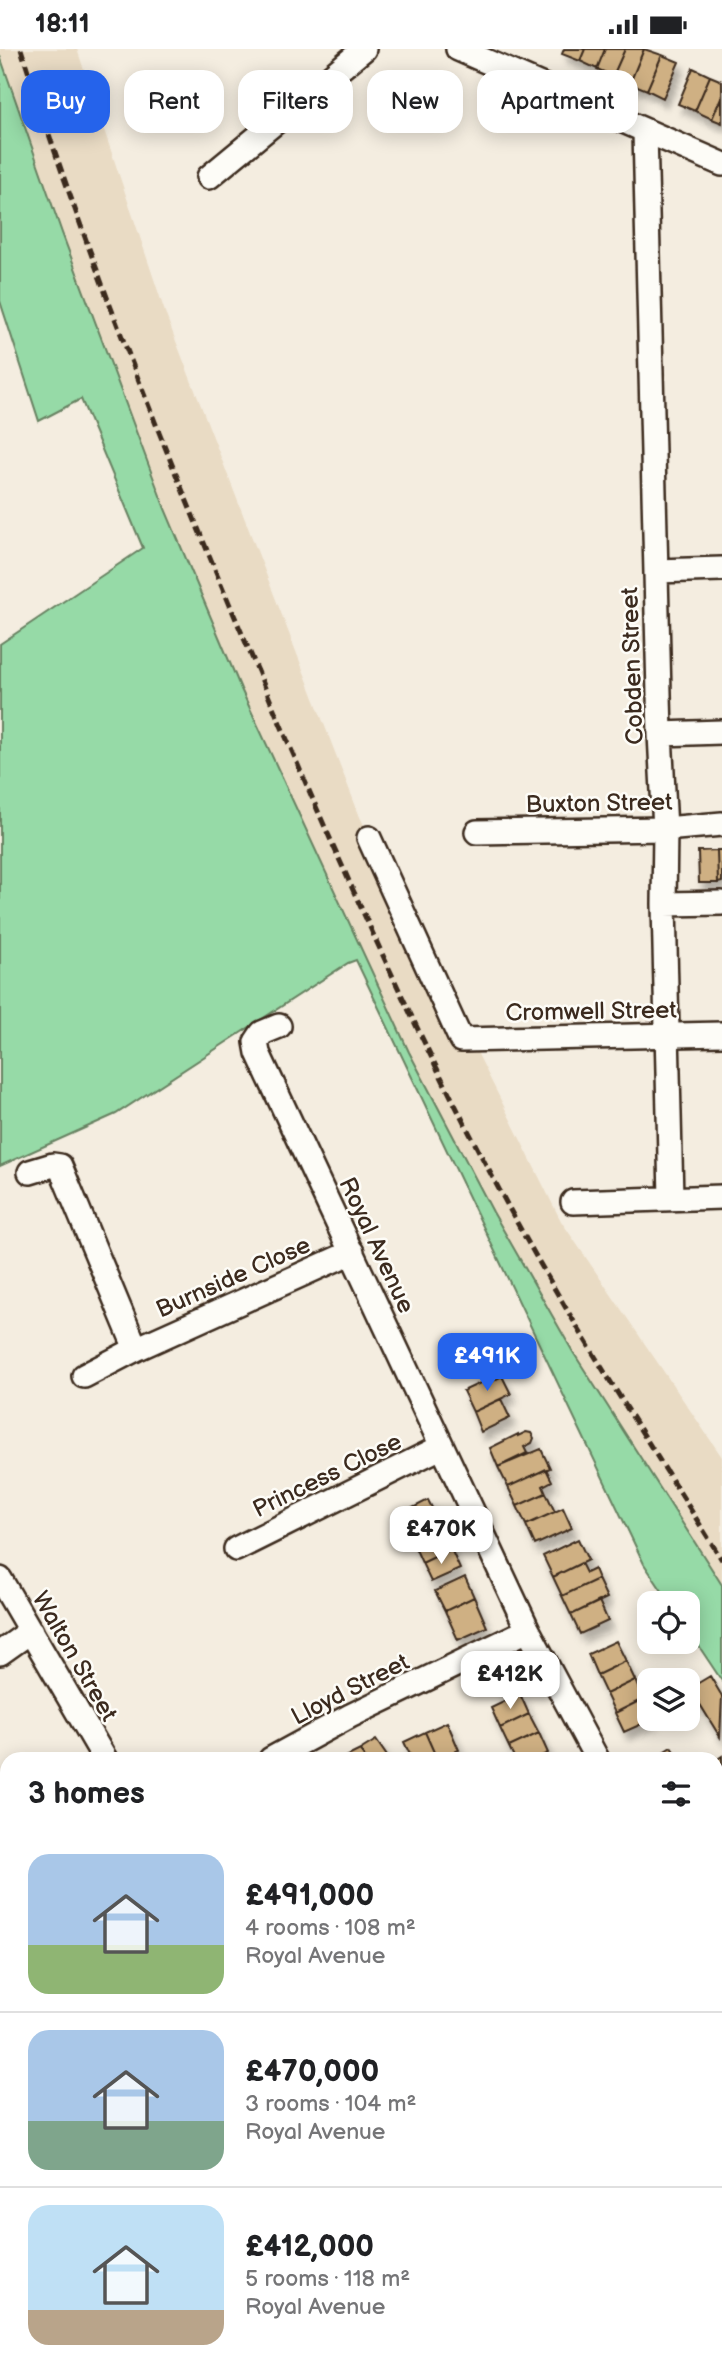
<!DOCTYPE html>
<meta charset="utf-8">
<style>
body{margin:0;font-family:"Balsamiq Sans",sans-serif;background:#f6f6f6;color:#202124;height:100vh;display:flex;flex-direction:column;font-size:26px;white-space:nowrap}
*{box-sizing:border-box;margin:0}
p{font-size:23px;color:#757577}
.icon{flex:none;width:38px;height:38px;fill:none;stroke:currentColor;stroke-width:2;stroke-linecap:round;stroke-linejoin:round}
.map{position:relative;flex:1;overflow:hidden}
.side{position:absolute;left:0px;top:1703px;width:723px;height:625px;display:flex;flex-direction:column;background:#fff;border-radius:21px 21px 0 0;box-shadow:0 4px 18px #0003}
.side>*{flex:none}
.banner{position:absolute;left:21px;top:21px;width:681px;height:63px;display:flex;gap:14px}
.controls{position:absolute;left:637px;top:1542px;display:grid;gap:14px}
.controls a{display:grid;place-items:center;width:63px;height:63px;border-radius:14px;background:#fff;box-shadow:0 4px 18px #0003;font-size:35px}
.price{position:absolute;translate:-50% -60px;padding:0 16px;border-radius:14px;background:#fff;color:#222;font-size:23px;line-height:46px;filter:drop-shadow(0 2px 4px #0008)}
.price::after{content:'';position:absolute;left:50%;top:42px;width:21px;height:16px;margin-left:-10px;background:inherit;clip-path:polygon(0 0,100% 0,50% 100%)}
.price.active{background:#2563eb;color:#fff}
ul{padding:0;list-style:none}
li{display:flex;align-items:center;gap:21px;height:175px;padding:0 28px}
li+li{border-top:2px solid #e0e0e0}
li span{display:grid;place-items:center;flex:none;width:196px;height:140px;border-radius:21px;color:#555}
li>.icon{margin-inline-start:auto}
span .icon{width:84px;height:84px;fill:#fffc;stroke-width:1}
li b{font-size:30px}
h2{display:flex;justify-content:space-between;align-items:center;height:84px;padding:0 28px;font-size:30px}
.pill{padding:0 24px;border-radius:21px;background:#fff;box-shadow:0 4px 18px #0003;font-size:24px;line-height:63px}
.pill.active{background:#2563eb;color:#fff}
.status{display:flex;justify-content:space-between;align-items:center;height:49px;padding:0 35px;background:#fff;direction:ltr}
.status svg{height:19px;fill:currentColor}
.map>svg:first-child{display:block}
.built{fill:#e9dbc4}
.green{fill:#96daa7;stroke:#688262;stroke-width:2}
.building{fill:#cfb083;stroke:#3b2a1e;stroke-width:2;filter:url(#shadow)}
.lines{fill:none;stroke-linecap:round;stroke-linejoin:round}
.minor-casing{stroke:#3b2a1e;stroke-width:28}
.minor{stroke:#fdfcf7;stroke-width:23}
.rail{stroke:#3b2a1e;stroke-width:5;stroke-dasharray:10 5;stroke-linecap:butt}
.labels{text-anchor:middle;stroke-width:5;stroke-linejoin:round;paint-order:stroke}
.street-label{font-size:24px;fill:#3b2a1e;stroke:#fdfcf7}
</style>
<div class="status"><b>18:11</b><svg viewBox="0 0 49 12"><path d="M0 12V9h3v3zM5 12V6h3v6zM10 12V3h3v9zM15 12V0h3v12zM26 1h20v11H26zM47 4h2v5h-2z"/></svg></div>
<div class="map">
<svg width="722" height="2327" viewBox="0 0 722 2327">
<defs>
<filter id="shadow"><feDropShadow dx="4.5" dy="8" stdDeviation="3.5" flood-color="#0004"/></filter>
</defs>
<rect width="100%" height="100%" fill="#f4ede0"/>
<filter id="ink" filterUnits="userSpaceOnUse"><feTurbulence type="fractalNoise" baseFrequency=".0143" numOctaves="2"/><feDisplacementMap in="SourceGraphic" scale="14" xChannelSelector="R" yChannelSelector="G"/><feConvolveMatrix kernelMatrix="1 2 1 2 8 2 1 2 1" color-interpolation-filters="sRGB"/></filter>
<g filter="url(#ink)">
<path class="built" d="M0,0H77L167,269L360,768L561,1172L722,1408V1632L688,1581V1554H670L644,1515L356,912L348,914L216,673L81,349L0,142Z"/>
<path class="green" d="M0,7L62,184L165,460L241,640L409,1003L493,1163L573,1303L722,1536V1632L688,1581V1554H670L644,1515L356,911L348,914L116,1065L0,1117V595L143,499L81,350L39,372L0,252Z"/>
<path class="building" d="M564,0H585L580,12L562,5Z
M585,0H605L597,20L580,12Z
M605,0H625L613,27L597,20Z
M625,0H644L630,34L613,27Z
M644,0L662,6L647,41L630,34Z
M662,6L679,13L663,49L647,41Z
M693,19L710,27L695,62L678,55Z
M710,27L722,32V46L712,70L695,62Z
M722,46V74L712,70Z
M717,801L718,834H699L698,802Z
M717,801H722V833L718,834Z
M502,1327L511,1345L473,1363L463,1342L491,1329L493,1332Z
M501,1350L510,1369L481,1383L473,1363Z
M526,1383L531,1384L534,1389L532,1394L524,1398L527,1404L498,1418L490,1399L518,1385V1387Z
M541,1400L550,1419L508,1438L498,1418Z
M546,1420L552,1432L543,1437L546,1444L517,1457L508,1438Z
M546,1444L555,1463L526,1476L517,1457Z
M428,1451L439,1472L411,1487L399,1466Z
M563,1459L572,1479L535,1496L526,1476Z
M443,1481L451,1500L422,1514L413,1494Z
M578,1490L588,1511L553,1528L543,1507Z
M451,1500L460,1520L431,1533L422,1514Z
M581,1514L586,1524L594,1520L598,1530L562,1547L553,1528Z
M465,1528L474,1548L445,1562L435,1542Z
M598,1530L607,1549L571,1566L562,1547Z
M474,1548L487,1578L458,1591L445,1562Z
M599,1552L608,1572L580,1585L571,1566Z
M616,1592L626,1612L597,1626L588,1605Z
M626,1612L635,1631L606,1645L597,1626Z
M710,1627L722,1647L720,1688L690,1639Z
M635,1631L643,1650L615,1664L606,1645Z
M520,1645L529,1665L500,1679L491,1659Z
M643,1650L649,1662V1670H653L624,1683L615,1664Z
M529,1665L539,1684L509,1698L500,1679Z
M447,1673L459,1701L437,1710L425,1683Z
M425,1683L437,1710H412L404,1693Z
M539,1684L548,1704L535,1710H515L509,1698Z
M376,1691L389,1710H365L360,1701Z
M671,1698L679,1710H652Z
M360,1701L365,1710H347L346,1708Z
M722,1707V1744L716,1735V1711Z
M716,1735L722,1744V1756L716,1760Z
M337,2320H405L408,2327H340Z
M528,2320H551L552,2322L539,2327H530Z"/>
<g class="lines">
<g class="minor-casing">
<path id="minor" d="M458,0L722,115
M645,83L660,685L665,780L664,855L671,1149
M209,128L364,0
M656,522L722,520
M660,685L722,683
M477,783L665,780L722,775
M369,789L461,991L722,985
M664,855L722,854
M279,977L262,984L256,993L258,1004L528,1581L597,1710
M30,1123L53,1116L60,1117L136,1300
M573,1153L722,1148
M84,1327L136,1300L352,1203
M236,1500L441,1398
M0,1530L105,1710
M0,1604L31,1582
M271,1710L350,1667L528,1581
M716,1818L722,1814
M0,1909L7,1904
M716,1998L722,2007
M716,2170L722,2168
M307,2320L311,2327
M479,2320L483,2327"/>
</g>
<use href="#minor" class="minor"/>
<path class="rail" d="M21,0C89,214 172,421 260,627C334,802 411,976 501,1144C568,1270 647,1390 722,1511"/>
</g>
</g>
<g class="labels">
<g class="street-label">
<text transform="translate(632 617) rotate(-92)" y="8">Cobden Street</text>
<text transform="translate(599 754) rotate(-1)" y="8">Buxton Street</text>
<text transform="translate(591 962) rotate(-1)" y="8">Cromwell Street</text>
<text transform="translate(377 1196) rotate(65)" y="8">Royal Avenue</text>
<text transform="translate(233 1228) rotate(-24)" y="8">Burnside Close</text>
<text transform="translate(327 1426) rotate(-26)" y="8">Princess Close</text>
<text transform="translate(75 1607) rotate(60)" y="8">Walton Street</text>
<text transform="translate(350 1640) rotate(-27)" y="8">Lloyd Street</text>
</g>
</g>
</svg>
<div class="controls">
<a><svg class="icon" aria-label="locate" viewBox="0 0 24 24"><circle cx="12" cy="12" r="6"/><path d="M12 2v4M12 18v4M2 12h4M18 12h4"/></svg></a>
<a><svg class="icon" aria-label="layers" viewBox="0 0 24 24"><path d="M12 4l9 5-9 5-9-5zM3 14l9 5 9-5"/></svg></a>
</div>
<b class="price active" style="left:487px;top:1344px">£491K</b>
<b class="price" style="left:441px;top:1517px">£470K</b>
<b class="price" style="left:510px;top:1662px">£412K</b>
<div class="banner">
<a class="pill active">Buy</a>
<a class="pill">Rent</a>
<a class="pill">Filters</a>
<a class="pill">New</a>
<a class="pill">Apartment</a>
</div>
<section class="side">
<h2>3 homes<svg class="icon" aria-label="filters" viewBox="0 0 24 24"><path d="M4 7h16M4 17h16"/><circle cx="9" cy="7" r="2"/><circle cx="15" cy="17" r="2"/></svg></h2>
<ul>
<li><span style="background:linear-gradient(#a9c7e8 65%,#8fb573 0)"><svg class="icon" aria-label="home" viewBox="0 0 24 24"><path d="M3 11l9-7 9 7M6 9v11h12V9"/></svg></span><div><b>£491,000</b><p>4 rooms · 108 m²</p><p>Royal Avenue</p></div></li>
<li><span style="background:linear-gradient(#a9c7e8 65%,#7fa58c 0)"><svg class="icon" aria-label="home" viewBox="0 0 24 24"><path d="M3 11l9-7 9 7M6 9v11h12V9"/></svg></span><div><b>£470,000</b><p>3 rooms · 104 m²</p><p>Royal Avenue</p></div></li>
<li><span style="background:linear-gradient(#bfe0f5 75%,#b9a48a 0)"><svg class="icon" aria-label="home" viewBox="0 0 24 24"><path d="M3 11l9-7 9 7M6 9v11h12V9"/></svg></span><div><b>£412,000</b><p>5 rooms · 118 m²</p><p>Royal Avenue</p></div></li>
</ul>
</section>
</div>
